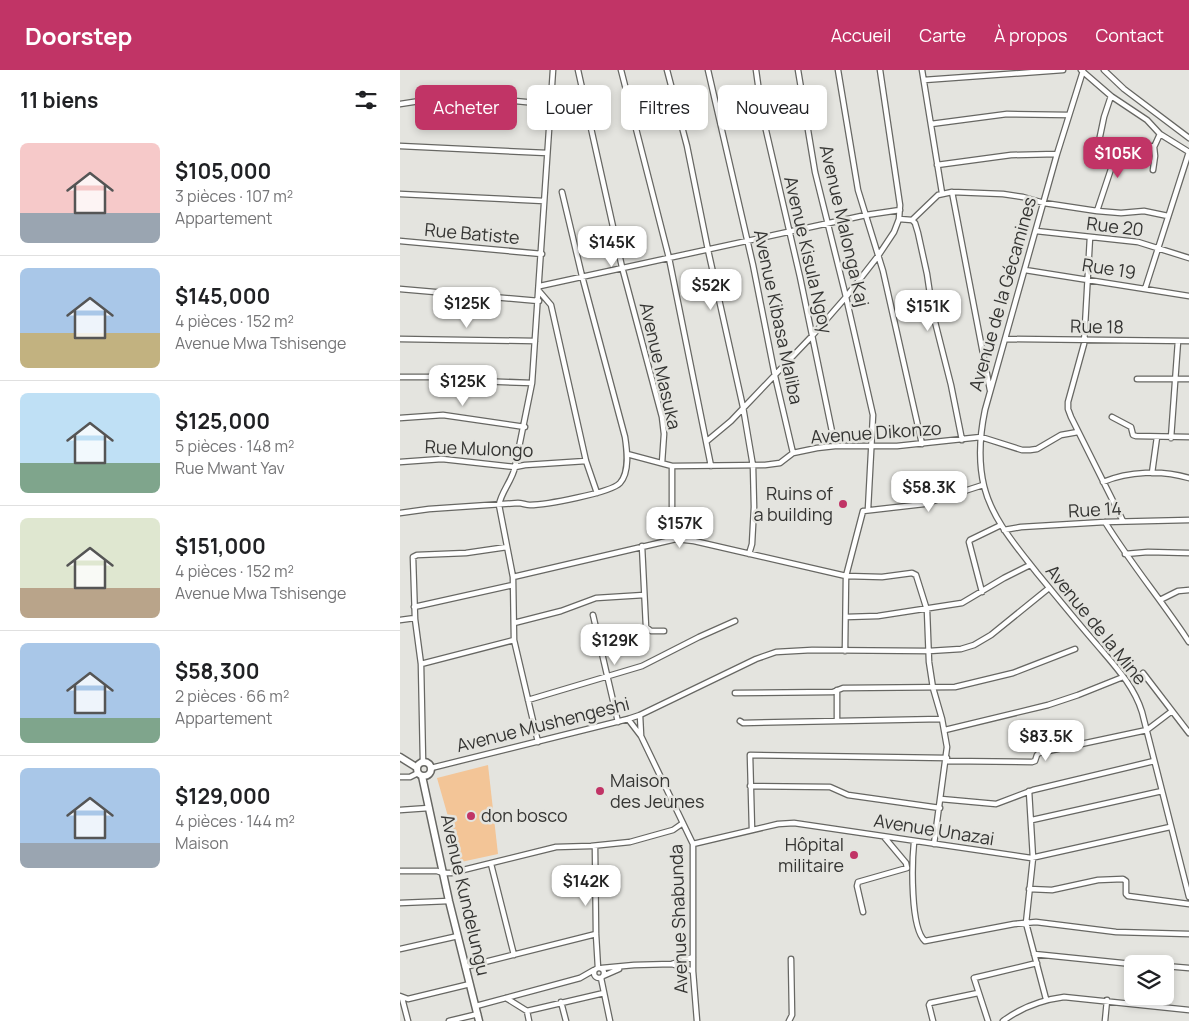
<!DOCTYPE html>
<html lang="fr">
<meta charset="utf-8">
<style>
body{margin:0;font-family:Manrope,sans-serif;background:#f6f6f6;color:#202124;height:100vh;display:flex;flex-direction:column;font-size:19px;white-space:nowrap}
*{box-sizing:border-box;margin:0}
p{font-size:16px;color:#757577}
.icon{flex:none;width:28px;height:28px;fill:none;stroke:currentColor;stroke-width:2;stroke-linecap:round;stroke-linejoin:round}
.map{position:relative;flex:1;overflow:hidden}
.panel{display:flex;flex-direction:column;background:#fff;width:400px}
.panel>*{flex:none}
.top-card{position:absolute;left:15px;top:15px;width:475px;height:45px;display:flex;gap:10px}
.tools{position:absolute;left:724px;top:885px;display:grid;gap:10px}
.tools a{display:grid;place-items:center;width:50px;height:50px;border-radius:8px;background:#fff;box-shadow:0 2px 8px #0003;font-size:25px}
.price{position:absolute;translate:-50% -42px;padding:0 11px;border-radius:10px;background:#fff;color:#222;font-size:16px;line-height:32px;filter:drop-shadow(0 1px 2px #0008)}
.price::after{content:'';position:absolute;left:50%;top:30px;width:15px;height:11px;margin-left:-8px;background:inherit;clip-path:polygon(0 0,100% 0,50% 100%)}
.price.current{background:#c13466;color:#fff}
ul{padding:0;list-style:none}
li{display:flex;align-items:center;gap:15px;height:125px;padding:0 20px}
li+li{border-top:1px solid #e0e0e0}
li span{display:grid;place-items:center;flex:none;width:140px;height:100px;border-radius:8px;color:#555}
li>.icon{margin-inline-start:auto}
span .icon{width:60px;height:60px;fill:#fffc;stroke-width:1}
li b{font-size:21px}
h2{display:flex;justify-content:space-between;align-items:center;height:60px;padding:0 20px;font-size:21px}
.chip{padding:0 18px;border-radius:8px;background:#fff;box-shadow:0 2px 8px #0003;font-size:18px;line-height:45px}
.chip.current{background:#c13466;color:#fff}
header{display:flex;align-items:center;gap:30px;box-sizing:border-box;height:70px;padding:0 25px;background:#c13466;color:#fff}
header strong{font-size:24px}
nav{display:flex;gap:28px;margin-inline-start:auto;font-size:18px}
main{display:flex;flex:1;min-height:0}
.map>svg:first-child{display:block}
.green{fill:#f3c597}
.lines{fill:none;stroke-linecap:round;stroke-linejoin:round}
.street-casing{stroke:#676763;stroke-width:7}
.secondary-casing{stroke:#676763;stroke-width:9}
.street{stroke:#fff;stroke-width:4.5}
.secondary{stroke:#fff;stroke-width:6}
.poi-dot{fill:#c13466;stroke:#e4e4df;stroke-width:2}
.labels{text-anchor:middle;stroke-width:5;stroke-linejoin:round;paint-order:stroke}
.street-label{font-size:18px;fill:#353533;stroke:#e4e4df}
.poi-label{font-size:18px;fill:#353533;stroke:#e4e4df;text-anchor:end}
</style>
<header>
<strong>Doorstep</strong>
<nav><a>Accueil</a><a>Carte</a><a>À propos</a><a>Contact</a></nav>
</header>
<main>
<section class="panel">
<h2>11 biens<svg class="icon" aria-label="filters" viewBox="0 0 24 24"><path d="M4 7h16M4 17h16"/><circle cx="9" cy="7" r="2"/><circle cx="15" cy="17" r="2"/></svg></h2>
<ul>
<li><span style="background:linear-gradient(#f6c9c9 70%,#9aa5b1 0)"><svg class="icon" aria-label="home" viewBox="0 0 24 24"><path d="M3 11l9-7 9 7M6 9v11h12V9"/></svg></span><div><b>$105,000</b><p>3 pièces · 107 m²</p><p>Appartement</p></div></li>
<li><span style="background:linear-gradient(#a9c7e8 65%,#c2b280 0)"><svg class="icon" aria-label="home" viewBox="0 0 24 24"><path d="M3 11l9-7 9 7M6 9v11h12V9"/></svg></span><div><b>$145,000</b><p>4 pièces · 152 m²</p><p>Avenue Mwa Tshisenge</p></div></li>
<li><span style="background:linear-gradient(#bfe0f5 70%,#7fa58c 0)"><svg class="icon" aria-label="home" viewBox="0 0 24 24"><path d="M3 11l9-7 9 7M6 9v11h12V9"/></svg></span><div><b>$125,000</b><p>5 pièces · 148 m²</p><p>Rue Mwant Yav</p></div></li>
<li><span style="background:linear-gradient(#dfe7d0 70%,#b9a48a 0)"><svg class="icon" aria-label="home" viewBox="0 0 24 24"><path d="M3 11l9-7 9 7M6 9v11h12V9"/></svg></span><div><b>$151,000</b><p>4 pièces · 152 m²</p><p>Avenue Mwa Tshisenge</p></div></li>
<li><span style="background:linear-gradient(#a9c7e8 75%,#7fa58c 0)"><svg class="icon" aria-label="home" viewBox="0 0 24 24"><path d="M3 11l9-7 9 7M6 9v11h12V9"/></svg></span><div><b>$58,300</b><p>2 pièces · 66 m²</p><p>Appartement</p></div></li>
<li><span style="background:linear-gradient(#a9c7e8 75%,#9aa5b1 0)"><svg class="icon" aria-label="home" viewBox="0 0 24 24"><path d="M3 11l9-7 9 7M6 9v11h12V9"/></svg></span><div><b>$129,000</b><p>4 pièces · 144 m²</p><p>Maison</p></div></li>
</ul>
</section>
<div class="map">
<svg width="789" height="951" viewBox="0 0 789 951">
<rect width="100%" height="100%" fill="#e4e4df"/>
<path class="green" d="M88,695L98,784L61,792L37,708Z"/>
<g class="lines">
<g class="street-casing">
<path id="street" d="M178,0L222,197L262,347L264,364L262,393
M221,0L269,188L311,396
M267,0L287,76L308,180L343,337L353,396L354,437L352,474L349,484
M308,0L353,195L375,306L393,383
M356,0L362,43L400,207L435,376
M398,0L415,102L446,227L473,345L468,439
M438,0L458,120L483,201L522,374
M522,0L542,123
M681,0L711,26L747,50L760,64L789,82
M704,0L724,19L789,68
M683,1L657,84L585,340C580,364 578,391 584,416C592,449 616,476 637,503C657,527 677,552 698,576C715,596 734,616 742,642L789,827
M524,10L663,0
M711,26L704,47L699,71H729L754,77L760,64
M0,34C52,25 98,28 150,35
M531,54L607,44L669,45
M0,76L147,83
M537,95L611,85L657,84
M753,100L755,86L754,77
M552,122L590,320
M0,124L144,131
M697,141L713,93L716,71
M499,149L512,150L515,153L518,163L527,204L533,244L551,315L562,370
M512,150L538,125L552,122L603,124L623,127L644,133L697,141L721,143L744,141L768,146
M636,161L738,172L789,188
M690,167L684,274L668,332V339L671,347L723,451
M0,171L142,184
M625,200L789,226
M140,216L466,145L500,140
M0,219L139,231
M745,219L789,82
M139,221L151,235L186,391L197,423
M0,269L135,271
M606,269L789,271
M0,307H37L77,311L132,313
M737,309H789
M712,347L731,357L733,365L736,366L789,367
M0,348L43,345L125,357
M771,368L778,271
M307,371L331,351L412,266L446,227L478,186L494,162L499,149L500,135L480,0
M227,384L272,396L365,395L380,393L393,383L417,378L435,376H497L581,367L622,380H630L637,379L661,365L678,362
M0,392L42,389L115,397L125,395L186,391
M272,396V470
M752,403L757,367
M703,412C729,401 762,400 789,408
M0,443L29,439L118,433C122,433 126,435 130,435C144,435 211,423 220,413C230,402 227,380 225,367L182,206L162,122
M705,452C731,494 762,531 789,572
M604,460L621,457L705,452L789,450
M242,476L246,557L251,561H264
M725,484L748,482L789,483
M113,507L276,469L294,471L446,506L482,507L512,503L516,505L527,540L529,592L533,618L542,649L547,677L534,774
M582,522L569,472L570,470L601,455
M760,530L778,521L789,520
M14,537L113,515
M193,545L218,652
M446,547L478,546L562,533L604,508L630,495
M0,550L15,548
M114,553L161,541L196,528L244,525
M445,581L446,506L463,441L524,434L583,415
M21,594L114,570
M743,603L789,663
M437,620V650
M335,623L433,622L443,618L555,617L613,603L675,579
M128,630L242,596L299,567L335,551
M240,645L241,665
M228,649L241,666L293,774V901L297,951
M340,651L343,653L542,649
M545,660L648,635L678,625L723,607
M138,672L114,570L113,507L99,435C101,422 112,411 115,397L132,313L153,0
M546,691L632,692L635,691L637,685L639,683L747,660L772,641
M23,692L21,594L15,549L13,487L17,485L66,483L107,477
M31,698L228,649L240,645L356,589L376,582L412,580L529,581L561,579L574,575L591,565L649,518
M0,707H10L18,703
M350,716L430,717L448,725L540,738
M629,721L633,788L626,853L646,929
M541,729L596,734L633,720L754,691
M0,740L29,738
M632,750L762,721
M352,760L350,685L547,688
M514,772C512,792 510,858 525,871L614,854L636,852L716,862L789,864
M293,774L378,754L394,753L631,788L770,757
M195,776L196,864L198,898
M91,794L114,885
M0,801H37L43,803H51L156,777L191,776L230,772L273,760L283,753
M629,819L652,820L698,810L723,809L726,811V824L728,826L789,834
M0,833L49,831
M463,842L457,816L458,812L507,798L506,793L485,768
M0,879L58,866
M634,884L732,894
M272,894L293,901
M765,896L789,898
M65,897L196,864
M194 903a5 5 0 1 1 10 0a5 5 0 1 1-10 0Z
M202,898L234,895L272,894L293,887
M203,906L219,899
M201,908L210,951
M0,926L8,929L70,914
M2,928L8,951
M106,928L127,941L204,923
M161,932L166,951
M76,936L180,908L194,900
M127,941L129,951
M49,951L78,944
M389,951L392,945L391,889
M533,951L529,935L530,933L578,923
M588,951L574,908L637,893
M603,951C622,937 641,930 664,927L789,940
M705,951L707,930"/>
</g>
<g class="secondary-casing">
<path id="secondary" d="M0,687L16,697
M17 699a7 7 0 1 1 14 0a7 7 0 1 1-14 0Z
M22,706L49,831L79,951"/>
</g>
<use href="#street" class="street"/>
<use href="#secondary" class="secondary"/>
</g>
<g class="poi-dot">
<circle cx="443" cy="434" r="5"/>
<circle cx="200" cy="721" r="5"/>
<circle cx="71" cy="746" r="5"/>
<circle cx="454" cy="785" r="5"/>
</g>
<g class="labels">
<g class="street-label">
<text transform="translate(444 156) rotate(77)" y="6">Avenue Malonga Kaj</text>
<text transform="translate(715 157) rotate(7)" y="6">Rue 20</text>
<text transform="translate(72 164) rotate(5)" y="6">Rue Batiste</text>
<text transform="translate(408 185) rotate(77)" y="6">Avenue Kisula Ngoy</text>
<text transform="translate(709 199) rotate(9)" y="6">Rue 19</text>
<text transform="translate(603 224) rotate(-74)" y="6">Avenue de la Gécamines</text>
<text transform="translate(378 247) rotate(78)" y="6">Avenue Kibasa Maliba</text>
<text transform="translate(697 257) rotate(1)" y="6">Rue 18</text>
<text transform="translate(260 296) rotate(77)" y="6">Avenue Masuka</text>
<text transform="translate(476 363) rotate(-4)" y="6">Avenue Dikonzo</text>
<text transform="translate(79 379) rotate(2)" y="6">Rue Mulongo</text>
<text transform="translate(695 440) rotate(-3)" y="6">Rue 14</text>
<text transform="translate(696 555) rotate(51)" y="6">Avenue de la Mine</text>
<text transform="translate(143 655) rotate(-14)" y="6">Avenue Mushengeshi</text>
<text transform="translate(534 760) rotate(9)" y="6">Avenue Unazai</text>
<text transform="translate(65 825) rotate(77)" y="6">Avenue Kundelungu</text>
<text transform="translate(279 849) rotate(-92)" y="6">Avenue Shabunda</text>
</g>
<g class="poi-label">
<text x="433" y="430">Ruins of<tspan x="433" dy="21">a building</tspan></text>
<text x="210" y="717" text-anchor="start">Maison<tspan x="210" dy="21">des Jeunes</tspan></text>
<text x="81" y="752" text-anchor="start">don bosco</text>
<text x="444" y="781">Hôpital<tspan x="444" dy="21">militaire</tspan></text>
</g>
</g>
</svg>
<div class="tools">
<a><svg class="icon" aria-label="layers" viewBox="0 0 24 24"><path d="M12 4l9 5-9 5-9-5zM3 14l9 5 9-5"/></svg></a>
</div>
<b class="price current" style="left:718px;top:109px">$105K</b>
<b class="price" style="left:212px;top:198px">$145K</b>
<b class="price" style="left:311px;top:241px">$52K</b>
<b class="price" style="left:67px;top:259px">$125K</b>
<b class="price" style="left:528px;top:262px">$151K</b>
<b class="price" style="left:63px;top:337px">$125K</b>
<b class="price" style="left:529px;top:443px">$58.3K</b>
<b class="price" style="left:280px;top:479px">$157K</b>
<b class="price" style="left:215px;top:596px">$129K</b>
<b class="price" style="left:646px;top:692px">$83.5K</b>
<b class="price" style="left:186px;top:837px">$142K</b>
<div class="top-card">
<a class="chip current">Acheter</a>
<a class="chip">Louer</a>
<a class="chip">Filtres</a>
<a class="chip">Nouveau</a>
</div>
</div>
</main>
